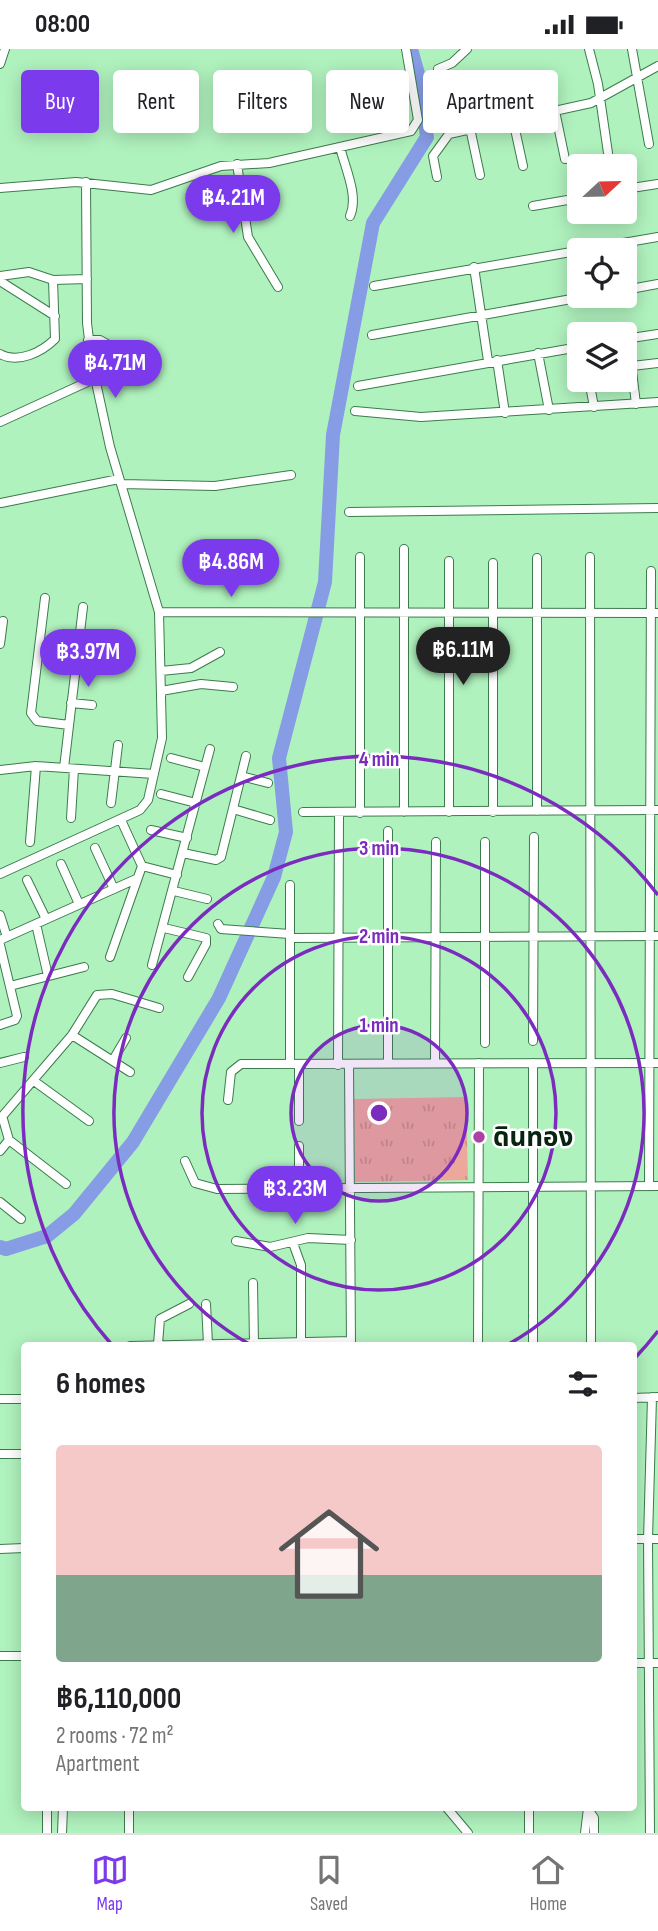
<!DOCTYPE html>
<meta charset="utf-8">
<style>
body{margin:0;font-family:"Sofia Sans Condensed","Noto Sans Thai",sans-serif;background:#f6f6f6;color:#202124;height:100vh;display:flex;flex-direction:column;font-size:26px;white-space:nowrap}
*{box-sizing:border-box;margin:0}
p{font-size:23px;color:#757577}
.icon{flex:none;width:38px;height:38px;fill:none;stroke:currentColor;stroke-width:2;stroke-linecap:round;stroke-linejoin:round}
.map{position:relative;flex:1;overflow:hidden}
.drawer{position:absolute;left:21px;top:1293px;width:616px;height:469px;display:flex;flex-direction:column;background:#fff;border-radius:7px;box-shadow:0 4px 18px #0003}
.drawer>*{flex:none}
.top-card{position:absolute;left:21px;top:21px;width:616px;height:63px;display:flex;gap:14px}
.needle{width:46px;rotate:68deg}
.controls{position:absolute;left:567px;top:105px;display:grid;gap:14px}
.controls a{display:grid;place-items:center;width:70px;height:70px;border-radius:7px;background:#fff;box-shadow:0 4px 18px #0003;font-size:35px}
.price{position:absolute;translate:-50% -60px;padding:0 16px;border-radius:24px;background:#7c3aed;color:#fff;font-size:23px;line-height:46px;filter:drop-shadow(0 2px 4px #0008)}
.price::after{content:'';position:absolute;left:50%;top:42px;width:21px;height:16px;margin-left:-10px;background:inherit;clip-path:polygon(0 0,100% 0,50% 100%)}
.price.current{background:#222;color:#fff}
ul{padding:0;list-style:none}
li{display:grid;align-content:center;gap:14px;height:371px;padding:0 35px}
li span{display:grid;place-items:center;height:217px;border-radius:7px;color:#555}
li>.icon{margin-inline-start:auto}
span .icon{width:126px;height:126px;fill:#fffc;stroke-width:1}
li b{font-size:30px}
h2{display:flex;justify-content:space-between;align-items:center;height:84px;padding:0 35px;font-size:30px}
.tag{padding:0 24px;border-radius:7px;background:#fff;box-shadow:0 4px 18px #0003;font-size:24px;line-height:63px}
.tag.current{background:#7c3aed;color:#fff}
.status{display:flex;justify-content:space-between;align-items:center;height:49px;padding:0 35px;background:#fff;direction:ltr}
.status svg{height:19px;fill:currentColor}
.tabs{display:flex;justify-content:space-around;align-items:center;height:98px;border-top:2px solid #e0e0e0;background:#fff;font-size:19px;color:#757577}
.tabs a{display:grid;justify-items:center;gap:4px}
.tabs .current{color:#7c3aed}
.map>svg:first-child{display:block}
.park{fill:url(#park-tufts)}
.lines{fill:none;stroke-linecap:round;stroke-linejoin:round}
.river{stroke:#869ce4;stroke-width:14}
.street-casing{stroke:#3c7b4d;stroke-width:10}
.street{stroke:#fff;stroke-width:8}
.ring{fill:none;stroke:#7b2cbf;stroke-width:3.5}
.poi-dot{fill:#ab42a4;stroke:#fff;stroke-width:2.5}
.labels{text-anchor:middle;stroke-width:5;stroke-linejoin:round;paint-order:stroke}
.poi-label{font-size:26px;font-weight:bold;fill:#082310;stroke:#fff;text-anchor:start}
.centre{fill:#7b2cbf;stroke:#fff;stroke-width:3.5}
.ring-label{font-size:21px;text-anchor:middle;font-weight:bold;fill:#7b2cbf;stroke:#fff;stroke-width:5;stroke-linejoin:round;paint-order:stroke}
</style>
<div class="status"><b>08:00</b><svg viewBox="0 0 49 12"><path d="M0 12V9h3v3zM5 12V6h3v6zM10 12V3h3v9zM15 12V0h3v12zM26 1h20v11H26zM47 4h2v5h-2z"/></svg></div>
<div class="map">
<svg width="658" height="1784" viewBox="0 0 658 1784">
<defs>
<pattern id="park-tufts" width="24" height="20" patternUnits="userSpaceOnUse" patternTransform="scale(1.75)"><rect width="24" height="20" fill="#eca89b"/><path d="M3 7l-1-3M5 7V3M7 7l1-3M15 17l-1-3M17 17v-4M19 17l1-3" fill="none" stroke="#c99084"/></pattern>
</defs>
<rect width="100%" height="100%" fill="#b0f2be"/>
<path class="park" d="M466,1048L468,1131L355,1133L354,1050Z"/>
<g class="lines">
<path class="river" d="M0,1198L6,1200L47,1187L74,1165L133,1093L219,949L274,828L286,783L279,709L325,533L333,386L373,174L427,88L420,32L411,0"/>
<g class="street-casing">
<path id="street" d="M589,0L598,35L608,104
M632,0L649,95
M0,15L5,0
M438,20L452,14L467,0
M555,62L565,110
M513,71L523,117
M470,79L480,126
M340,98C345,119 359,147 350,167
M237,115L248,188L278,238
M437,128L433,107L449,85L591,54L658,17
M0,139L76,133L151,141L221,117L269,114L411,82L418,71L406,0
M625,140L658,135
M533,157L579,149
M474,218L488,312
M0,227L29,223L53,231L87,230
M0,232L55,267
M374,237L658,188
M625,241L658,235
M372,286L588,247
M628,289L636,355
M625,290L658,285
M88,291H100L114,299
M123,300L133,301
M538,304L549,361
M0,305C18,315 42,303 55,290L53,231
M497,311L505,364
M632,317L658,314
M589,331L594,358
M358,337L579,298
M355,362L421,368L658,353
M0,373L96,329
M121,435L215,437L291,426
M1,454L119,430
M349,463L658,459
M590,508L591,1297
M537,509V762
M493,514V763
M45,549L31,664L37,672L69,676
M159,563L658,564
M0,595L3,572
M77,612L99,615
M161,622L191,619L220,603
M161,642L201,635L233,638
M71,654L92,656
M171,709L205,718
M64,719L83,558
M0,721L36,717L154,725
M241,727L268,734
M161,745L196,754
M111,754L118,696
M233,760L270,771
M303,763L658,761
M404,763V500
M449,763V512
M360,764V508
M71,769L74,720
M121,771L142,817L177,826
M151,781L187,789
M30,793L36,717
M95,799L114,840
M183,804L216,811L221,808L246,707
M61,815L79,855
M0,825L140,761L148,751L162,689L159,563L110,398L92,315L87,274L86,133
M27,831L46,870
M290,836V1015
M174,842L207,850
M0,866L7,888
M36,875L48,927
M218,875L221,880L290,885
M164,879L206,889V895L188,928
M290,889L658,887
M0,891L136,830
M0,896L17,967L15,971L0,976
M110,908L142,817
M152,916L210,700
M10,937L84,918
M72,986L130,1023
M533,992L534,788
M485,994V793
M113,1011L126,989
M0,1014L24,1008
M388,1014V782
M435,1014L436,793
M338,1016L339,764
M349,1016L351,1297
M34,1032L89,1072
M228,1051L231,1023L241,1015L658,1014
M0,1070L72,986L97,946L112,945L159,959
M3,1070L9,1091L66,1135
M299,1072V1016
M0,1102L9,1091
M185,1112L195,1134L217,1140L658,1137
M649,1136L651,522
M299,1140V1097
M0,1153L21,1170
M236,1192L270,1198L308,1189L351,1191
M293,1194L301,1216V1295
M253,1234L254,1295
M206,1255L208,1295
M158,1295L160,1270L189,1255
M130,1297L351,1292
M478,1297L479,1014
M533,1297V1014
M634,1349L658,1348
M0,1350H24
M0,1405H24
M634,1490H658
M0,1500L24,1499
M0,1607H24
M634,1614H658
M47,1759V1784
M447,1759L468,1784
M588,1760L594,1769V1784
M62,1784L63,1759
M129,1784V1759
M529,1784V1759
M585,1784L588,1759
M650,1784L648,1490L652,1348"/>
</g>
<use href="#street" class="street"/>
</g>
<circle cx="379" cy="1064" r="88" fill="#7b2cbf" fill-opacity=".12"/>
<g class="ring">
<circle cx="379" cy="1064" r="88"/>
<circle cx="379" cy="1064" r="177"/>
<path d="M251 1296A265 265 0 1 1 507 1296"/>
<path d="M658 1282A354 354 0 0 1 634 1310M112 1296A354 354 0 1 1 658 846"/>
</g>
<circle class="poi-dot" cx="479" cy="1088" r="7"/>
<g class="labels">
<g class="poi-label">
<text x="493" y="1097">ดินทอง</text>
</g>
</g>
<circle cx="379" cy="1064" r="10" class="centre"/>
<g class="ring-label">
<text x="379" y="717">4 min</text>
<text x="379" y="806">3 min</text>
<text x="379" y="894">2 min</text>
<text x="379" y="983">1 min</text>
</g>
</svg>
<div class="controls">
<a><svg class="needle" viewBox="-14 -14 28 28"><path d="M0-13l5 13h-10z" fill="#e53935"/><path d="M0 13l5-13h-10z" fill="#757577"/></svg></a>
<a><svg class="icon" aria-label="locate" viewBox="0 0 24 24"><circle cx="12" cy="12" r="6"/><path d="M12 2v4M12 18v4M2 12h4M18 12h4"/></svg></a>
<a><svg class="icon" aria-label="layers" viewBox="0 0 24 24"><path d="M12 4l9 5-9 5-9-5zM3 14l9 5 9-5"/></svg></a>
</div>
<b class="price" style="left:233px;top:186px">฿4.21M</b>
<b class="price" style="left:115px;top:351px">฿4.71M</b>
<b class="price" style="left:231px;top:550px">฿4.86M</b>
<b class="price current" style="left:463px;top:638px">฿6.11M</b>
<b class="price" style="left:88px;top:640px">฿3.97M</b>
<b class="price" style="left:295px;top:1177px">฿3.23M</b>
<div class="top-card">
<a class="tag current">Buy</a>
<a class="tag">Rent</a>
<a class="tag">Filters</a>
<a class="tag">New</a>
<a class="tag">Apartment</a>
</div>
<section class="drawer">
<h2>6 homes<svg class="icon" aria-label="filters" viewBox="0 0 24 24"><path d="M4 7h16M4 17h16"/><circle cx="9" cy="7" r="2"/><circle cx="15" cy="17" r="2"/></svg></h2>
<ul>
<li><span style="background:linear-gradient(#f6c9c9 60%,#7fa58c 0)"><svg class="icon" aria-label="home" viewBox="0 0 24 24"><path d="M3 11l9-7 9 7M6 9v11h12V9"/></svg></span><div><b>฿6,110,000</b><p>2 rooms · 72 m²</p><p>Apartment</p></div></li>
</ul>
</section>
</div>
<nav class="tabs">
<a class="current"><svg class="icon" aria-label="map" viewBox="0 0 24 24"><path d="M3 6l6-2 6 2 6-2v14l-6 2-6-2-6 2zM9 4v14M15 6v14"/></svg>Map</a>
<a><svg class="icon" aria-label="saved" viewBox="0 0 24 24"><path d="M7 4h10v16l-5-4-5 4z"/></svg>Saved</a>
<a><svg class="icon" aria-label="home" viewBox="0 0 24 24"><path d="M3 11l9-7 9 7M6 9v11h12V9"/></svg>Home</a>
</nav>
